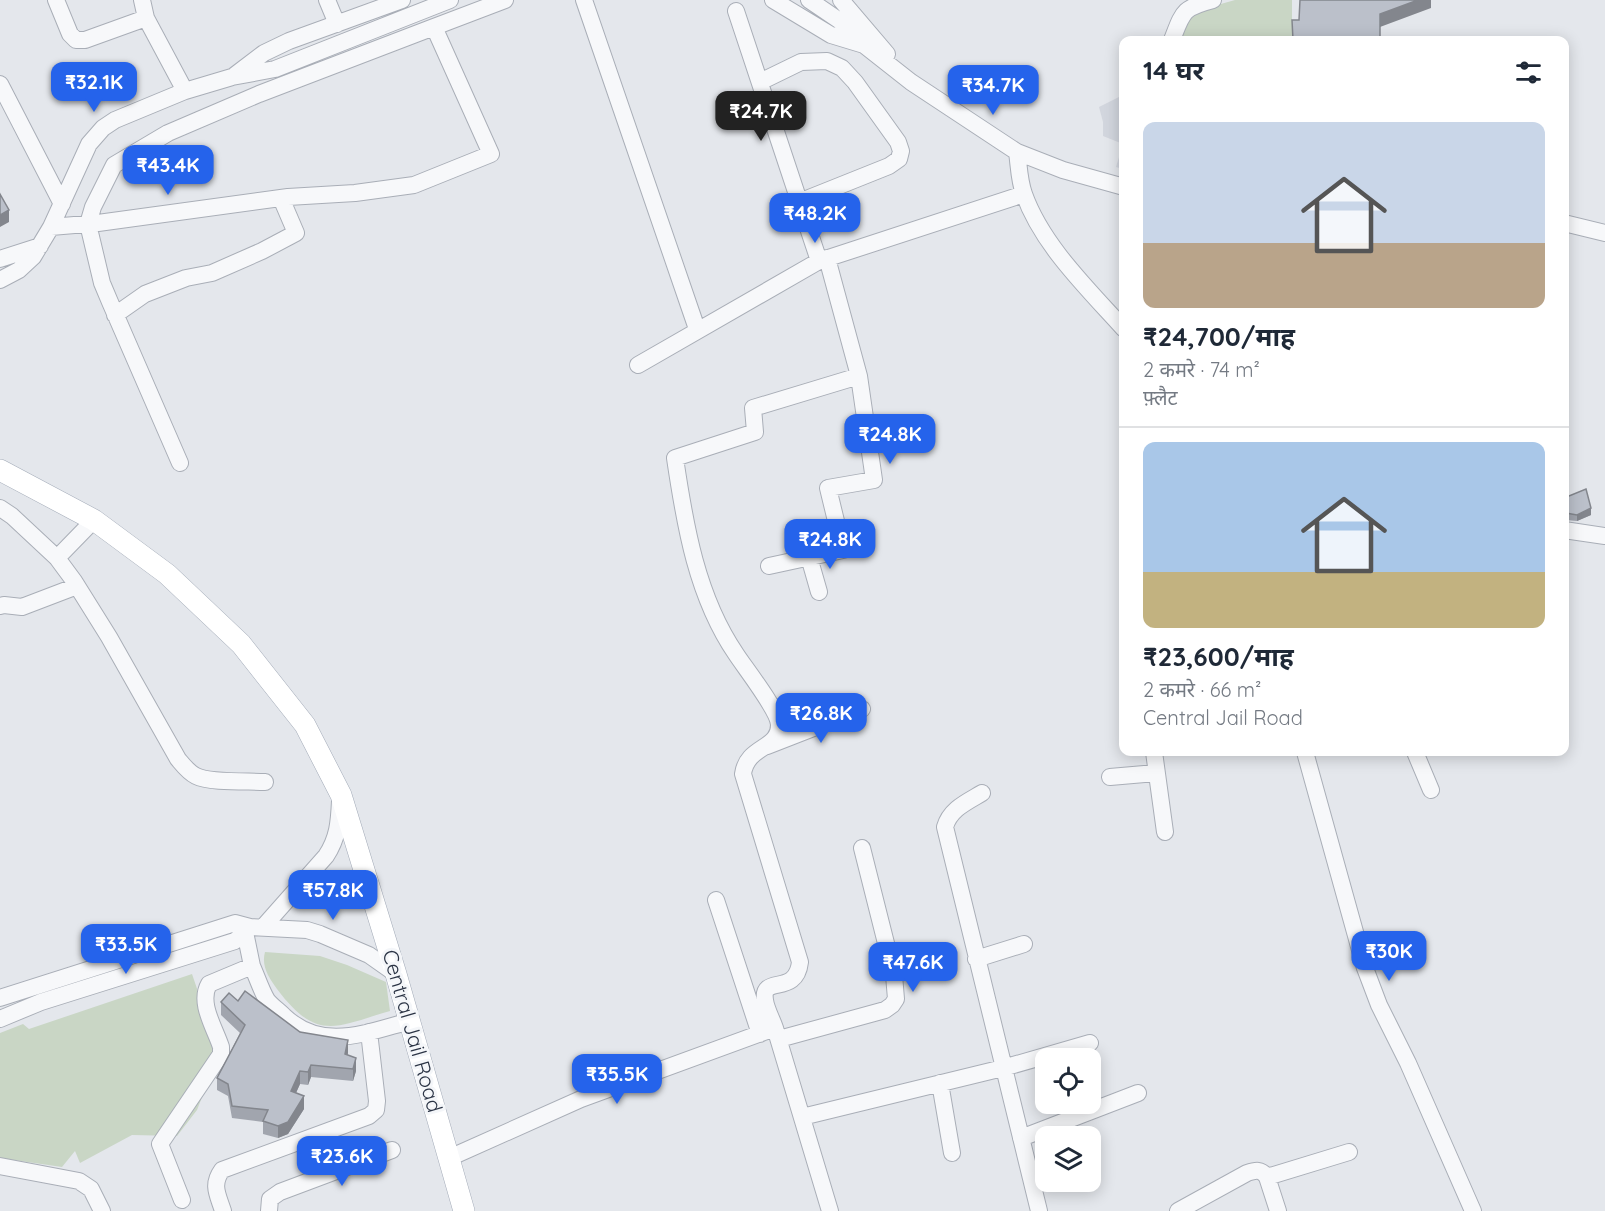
<!DOCTYPE html>
<html lang="hi">
<meta charset="utf-8">
<style>
body{margin:0;font-family:Quicksand,"Noto Sans Devanagari",sans-serif;background:#f2f2f3;color:#1f2937;height:100vh;display:flex;flex-direction:column;font-size:22px;white-space:nowrap}
*{box-sizing:border-box;margin:0}
p{font-size:20px;color:#747a83}
.icon{flex:none;width:33px;height:33px;fill:none;stroke:currentColor;stroke-width:2;stroke-linecap:round;stroke-linejoin:round}
.map{position:relative;flex:1;overflow:hidden}
.panel{position:absolute;left:1119px;top:36px;width:450px;height:720px;display:flex;flex-direction:column;background:#fff;border-radius:12px;box-shadow:0 3px 15px #0003}
.panel>*{flex:none}
.fabs{position:absolute;left:1035px;top:1048px;display:grid;gap:12px}
.fabs a{display:grid;place-items:center;width:66px;height:66px;border-radius:12px;background:#fff;box-shadow:0 3px 15px #0003;font-size:30px}
.price{position:absolute;translate:-50% -51px;padding:0 14px;border-radius:12px;background:#2563eb;color:#fff;font-size:20px;line-height:39px;filter:drop-shadow(0 2px 3px #0008)}
.price::after{content:'';position:absolute;left:50%;top:36px;width:18px;height:14px;margin-left:-9px;background:inherit;clip-path:polygon(0 0,100% 0,50% 100%)}
.price.on{background:#222;color:#fff}
ul{padding:0;list-style:none}
li{display:grid;align-content:center;gap:12px;height:318px;padding:0 24px}
li+li{border-top:2px solid #e0e1e3}
li span{display:grid;place-items:center;height:186px;border-radius:12px;color:#555}
li>.icon{margin-inline-start:auto}
span .icon{width:108px;height:108px;fill:#fffc;stroke-width:1}
li b{font-size:26px}
h2{display:flex;justify-content:space-between;align-items:center;height:72px;padding:0 24px;font-size:26px}
.map>svg:first-child{display:block}
.built{fill:#d2d6de}
.green{fill:#c9d6c5}
.lines{fill:none;stroke-linecap:round;stroke-linejoin:round}
.minor-casing{stroke:#a9aeb7;stroke-width:18}
.major-casing{stroke:#a3abb8;stroke-width:22}
.minor{stroke:#f7f8fa;stroke-width:16}
.major{stroke:#fff;stroke-width:21}
.wall{fill:#a1a5ae}
.shaded-wall{fill:#83868d}
.building{fill:#bbc0ca;stroke:#83868d;stroke-width:1.5}
.labels{text-anchor:middle;stroke-width:6;stroke-linejoin:round;paint-order:stroke}
.street-label{font-size:21px;fill:#2b3445;stroke:#f4f6f9}
</style>
<div class="map">
<svg width="1605" height="1211" viewBox="0 0 1605 1211">
<rect width="100%" height="100%" fill="#e4e7ec"/>
<path class="built" d="M1123,95V169L1116,167L1123,144L1103,136V122L1099,107Z"/>
<path class="green" d="M1235,0H1292V40H1177L1189,13Z
M265,952L320,956L347,965L386,982L390,1011C335,1027 317,1042 277,989C269,978 261,966 265,952Z
M192,974L218,1050L213,1069L197,1110L177,1136L132,1135L80,1163L75,1151L62,1167L0,1158V1033L23,1024L29,1029Z"/>
<g class="lines">
<g class="minor-casing">
<path id="minor" d="M56,0L70,34L76,40H85L146,18
M142,0L146,18L185,91
M327,0L337,24
M584,0L697,329
M773,0L831,35L864,45L911,82L1017,152L1063,170L1124,187
M809,0L840,21L864,45
M841,0L887,54
M736,11L819,261
M1172,40C1183,12 1182,8 1213,0
M235,75L264,53L289,41L402,0
M760,82L801,62L827,61L842,68L855,82L898,142L901,151L899,159L889,166L799,202
M0,84L62,204
M1017,152C1019,166 1019,180 1024,194C1042,245 1088,289 1124,329
M1564,223L1605,233
M51,227L98,223L288,197L355,193L414,185L491,154L434,27L505,0
M0,259L40,246
M0,280L19,270L33,257L51,227L89,144L103,128L115,120L185,91L232,77L275,69L450,0
M115,315L145,294L186,278L212,273L262,251L296,233L281,198
M638,365L819,261L1024,194
M180,463L110,302L102,283L88,224L93,207L114,165L168,133L259,94L434,27
M0,508L12,516L57,558L74,581L109,637L178,759C183,765 188,772 196,776C210,783 248,781 265,782
M1564,530L1605,536
M809,557L819,592
M57,558L94,520
M769,566L843,550L828,488L874,480L859,376L827,258
M0,606L4,605L22,607L77,586
M767,746L862,709
M1154,752L1165,832
M1305,752L1365,968L1379,1005L1408,1063L1473,1211
M1415,752L1431,790
M1110,777L1156,773
M982,793C967,802 950,809 945,827L1039,1211
M716,900L760,1034
M264,926L326,856C338,838 339,822 340,801
M245,932L252,966
M976,959L1024,944
M0,998L235,923L250,927L307,930L320,934L369,955L396,974
M0,1019L41,1002L235,941L250,927
M779,1039L885,1010L892,1005L896,999L894,975L862,848
M940,1083L952,1153
M802,1117L1003,1068L1090,1043
M1021,1138L1138,1093
M449,1158L581,1099L775,1028
M0,1166L79,1181L91,1189L102,1211
M1267,1177L1349,1152
M182,1200L160,1144L221,1054V1047C215,1028 198,1003 209,984L252,966C257,977 261,990 267,1000C272,1006 279,1011 284,1016C322,1052 365,1033 410,1021
M223,1211C218,1195 211,1185 222,1170L369,1116L376,1110L377,1101L369,1032
M269,1211L270,1199L280,1192L392,1150
M830,1211L775,1028C772,1019 766,1009 765,1000C761,974 796,997 800,962L743,774C747,745 779,750 779,725C779,711 745,668 736,654C697,597 685,526 675,458L755,432L753,408L859,376
M1178,1211L1247,1173C1256,1170 1261,1169 1267,1177L1278,1211"/>
</g>
<g class="major-casing">
<path id="major" d="M0,470L94,520L167,574L241,644L305,725L341,795L396,974L464,1211"/>
</g>
<use href="#minor" class="minor"/>
<use href="#major" class="major"/>
</g>
<path class="wall" d="M1564,498L1591,515L1577,521L1566,520L1564,515Z
M238,1001L300,1032L348,1053L347,1055L356,1071L353,1081L311,1077L308,1085L300,1084L296,1093L304,1109L288,1134L278,1138L263,1134V1122L232,1118L228,1096L217,1090V1078L240,1033L221,1015V1002Z"/>
<path class="shaded-wall" d="M1418,0H1431V8L1380,27V14Z
M9,210V222L0,227V215Z
M1591,508V515L1577,521V515Z
M348,1040V1053L345,1067V1054Z
M356,1058V1071L353,1081V1069Z
M311,1065V1077L308,1085V1072Z
M300,1071V1084L291,1104V1091Z
M304,1096V1109L288,1134L278,1138V1126Z"/>
<path class="building" d="M1300,0H1418L1380,14V40H1293L1292,20H1299Z
M0,194L9,210L0,215Z
M1586,489L1591,508L1577,515L1566,513L1564,509V498Z
M245,991L300,1032L348,1040L345,1054L356,1058L353,1069L311,1065L308,1072L300,1071L291,1091L304,1096L288,1122L278,1126L263,1121L268,1110L232,1106L228,1084L217,1078L245,1025L221,1002L229,993L238,1001Z"/>
<g class="labels">
<g class="street-label">
<text transform="translate(412 1031) rotate(74)" y="7">Central Jail Road</text>
</g>
</g>
</svg>
<div class="fabs">
<a><svg class="icon" aria-label="locate" viewBox="0 0 24 24"><circle cx="12" cy="12" r="6"/><path d="M12 2v4M12 18v4M2 12h4M18 12h4"/></svg></a>
<a><svg class="icon" aria-label="layers" viewBox="0 0 24 24"><path d="M12 4l9 5-9 5-9-5zM3 14l9 5 9-5"/></svg></a>
</div>
<b class="price" style="left:94px;top:113px">₹32.1K</b>
<b class="price" style="left:993px;top:116px">₹34.7K</b>
<b class="price on" style="left:761px;top:142px">₹24.7K</b>
<b class="price" style="left:168px;top:196px">₹43.4K</b>
<b class="price" style="left:815px;top:244px">₹48.2K</b>
<b class="price" style="left:890px;top:465px">₹24.8K</b>
<b class="price" style="left:830px;top:570px">₹24.8K</b>
<b class="price" style="left:821px;top:744px">₹26.8K</b>
<b class="price" style="left:333px;top:921px">₹57.8K</b>
<b class="price" style="left:126px;top:975px">₹33.5K</b>
<b class="price" style="left:1389px;top:982px">₹30K</b>
<b class="price" style="left:913px;top:993px">₹47.6K</b>
<b class="price" style="left:617px;top:1105px">₹35.5K</b>
<b class="price" style="left:342px;top:1187px">₹23.6K</b>
<section class="panel">
<h2>14 घर<svg class="icon" aria-label="filters" viewBox="0 0 24 24"><path d="M4 7h16M4 17h16"/><circle cx="9" cy="7" r="2"/><circle cx="15" cy="17" r="2"/></svg></h2>
<ul>
<li><span style="background:linear-gradient(#c9d6e8 65%,#b9a48a 0)"><svg class="icon" aria-label="home" viewBox="0 0 24 24"><path d="M3 11l9-7 9 7M6 9v11h12V9"/></svg></span><div><b>₹24,700/माह</b><p>2 कमरे · 74 m²</p><p>फ़्लैट</p></div></li>
<li><span style="background:linear-gradient(#a9c7e8 70%,#c2b280 0)"><svg class="icon" aria-label="home" viewBox="0 0 24 24"><path d="M3 11l9-7 9 7M6 9v11h12V9"/></svg></span><div><b>₹23,600/माह</b><p>2 कमरे · 66 m²</p><p>Central Jail Road</p></div></li>
</ul>
</section>
</div>
